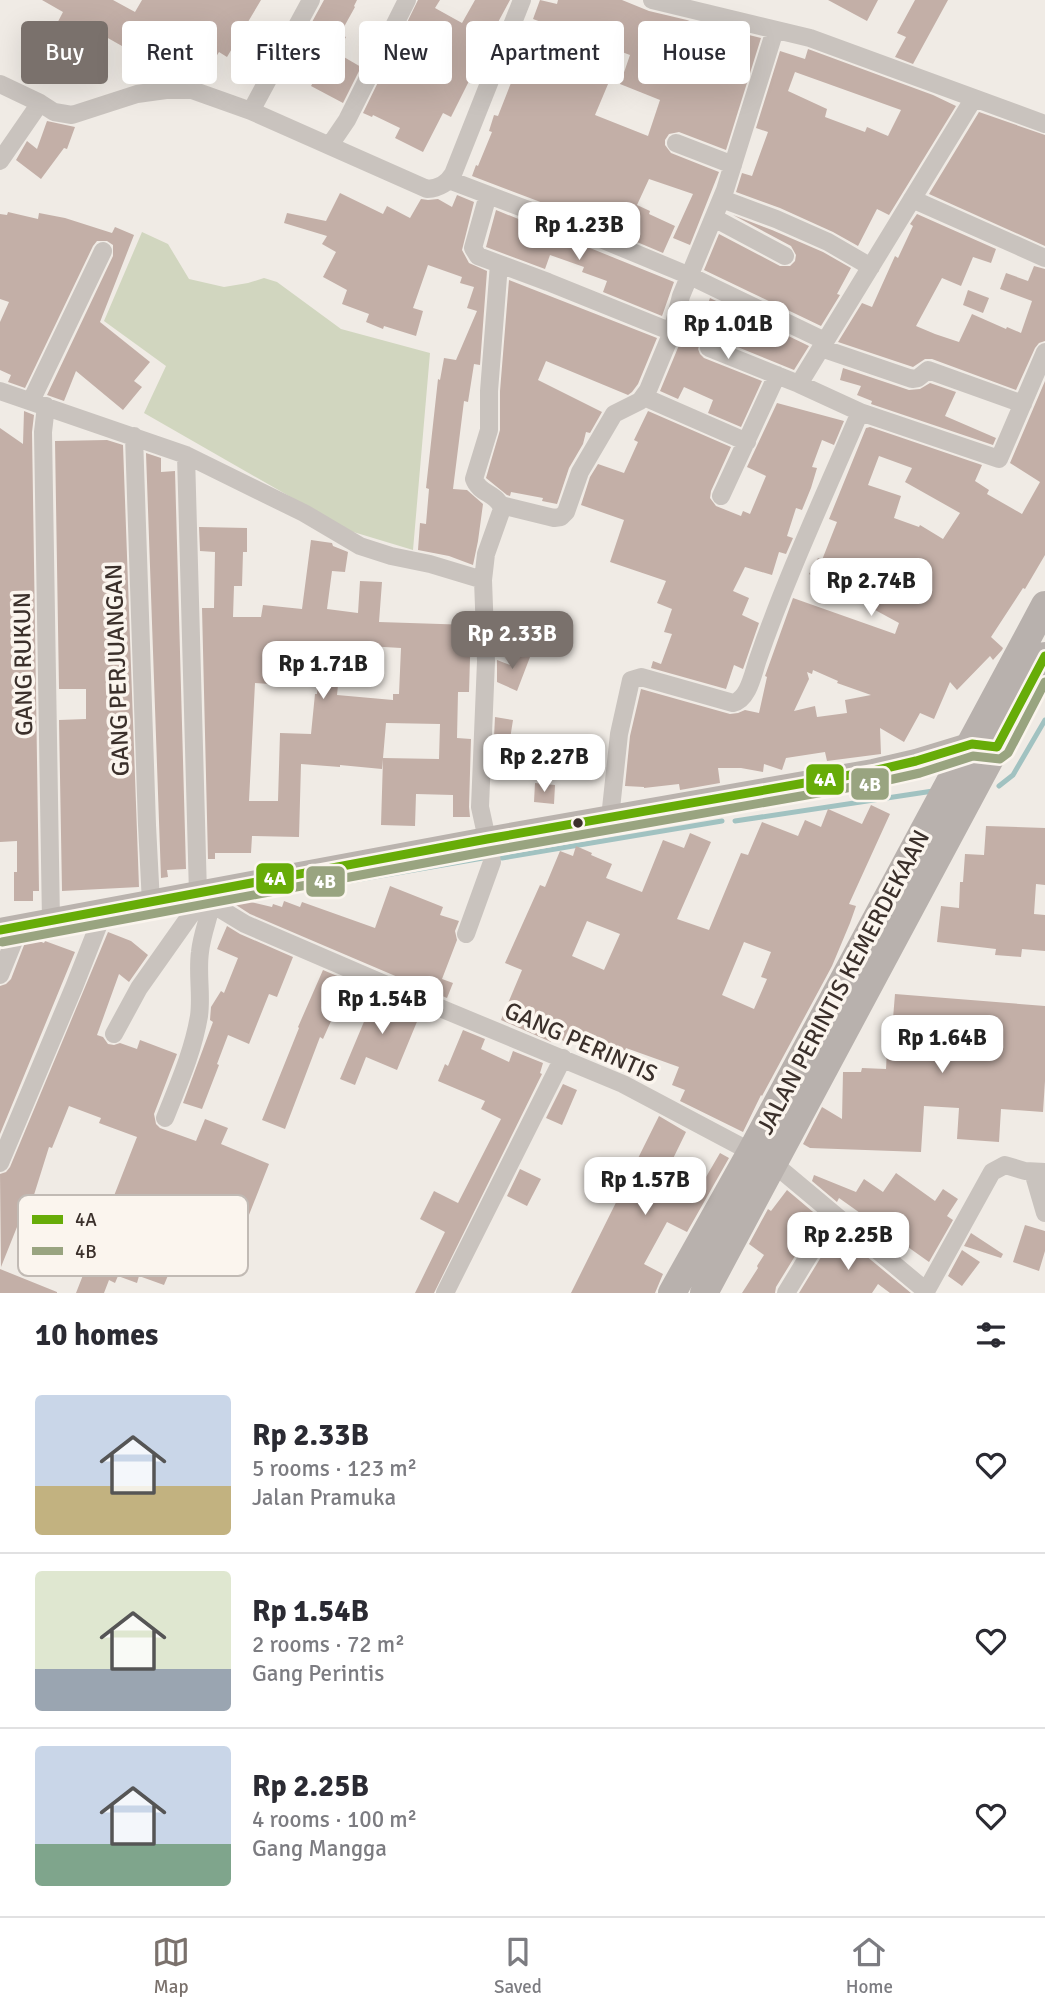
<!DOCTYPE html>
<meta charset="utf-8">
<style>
body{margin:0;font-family:Signika,sans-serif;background:#f2f2f3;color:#2b2b33;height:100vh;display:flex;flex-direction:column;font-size:26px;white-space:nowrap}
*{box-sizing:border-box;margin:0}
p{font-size:23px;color:#7c7c81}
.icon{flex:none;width:38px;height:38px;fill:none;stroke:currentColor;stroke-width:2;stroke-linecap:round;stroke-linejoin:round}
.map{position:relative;height:1293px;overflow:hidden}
.sheet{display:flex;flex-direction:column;background:#fff;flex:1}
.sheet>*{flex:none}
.hud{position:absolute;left:21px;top:21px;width:1004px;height:63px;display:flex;gap:14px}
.price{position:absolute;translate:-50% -60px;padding:0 16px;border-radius:14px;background:#fff;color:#222;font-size:23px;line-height:46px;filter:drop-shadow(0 2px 4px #0008)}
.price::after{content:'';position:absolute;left:50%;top:42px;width:21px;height:16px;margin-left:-10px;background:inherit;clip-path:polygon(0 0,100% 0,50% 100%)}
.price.selected{background:#7a716c;color:#fff}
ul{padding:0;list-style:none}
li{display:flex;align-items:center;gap:21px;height:175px;padding:0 35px}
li+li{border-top:2px solid #e1e1e2}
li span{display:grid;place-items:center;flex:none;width:196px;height:140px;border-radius:7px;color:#555}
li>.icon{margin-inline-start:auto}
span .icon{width:84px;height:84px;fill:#fffc;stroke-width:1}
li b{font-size:30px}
h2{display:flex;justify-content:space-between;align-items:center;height:84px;padding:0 35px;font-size:30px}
.pill{padding:0 24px;border-radius:7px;background:#fff;box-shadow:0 7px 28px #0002;font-size:24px;line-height:63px}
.pill.selected{background:#7a716c;color:#fff}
.menu{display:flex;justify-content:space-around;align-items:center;height:98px;border-top:2px solid #e1e1e2;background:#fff;font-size:19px;color:#7c7c81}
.menu a{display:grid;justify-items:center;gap:4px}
.menu .selected{color:#7a716c}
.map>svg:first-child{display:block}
.green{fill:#d1d6bf}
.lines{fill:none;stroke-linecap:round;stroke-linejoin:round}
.stream{stroke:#a1c2c1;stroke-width:5}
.building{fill:#c3afa7;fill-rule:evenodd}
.street{stroke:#c9c3be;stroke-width:18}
.secondary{stroke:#bab3ae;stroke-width:24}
.primary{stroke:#b8b1ad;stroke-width:28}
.bus-1-casing{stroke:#fbf5ee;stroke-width:14}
.bus-2-casing{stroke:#fbf5ee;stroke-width:14}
.bus-1{stroke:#67ac08;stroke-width:9}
.bus-2{stroke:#99a480;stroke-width:9}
.bus-dot{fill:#3b302b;stroke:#fbf5ee;stroke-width:2.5}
.labels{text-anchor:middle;stroke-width:7;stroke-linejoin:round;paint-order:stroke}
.street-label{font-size:24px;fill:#3b302b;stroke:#fbf5ee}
.key{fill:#fbf5ee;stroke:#c1bab4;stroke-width:2}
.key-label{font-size:19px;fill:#3b302b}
.line-badge{stroke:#fbf5ee;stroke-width:2.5}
.badge-label{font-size:19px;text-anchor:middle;font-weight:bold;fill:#fff}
</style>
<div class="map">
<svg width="1045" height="1293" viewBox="0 0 1045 1293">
<rect width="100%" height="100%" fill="#f0ebe5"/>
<path class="green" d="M142,232L168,244L189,279L224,287L248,283L264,278L277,282L341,329L430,353L413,550L350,531L144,413L166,366L104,321Z"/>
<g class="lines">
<path class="stream" d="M999,786L1013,775L1045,720
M735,821L933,791
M502,858L722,821
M220,904L483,858
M109,922L191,908"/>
</g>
<path class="building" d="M42,0H113L135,12L142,0H261L227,57L219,52L206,73L139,31L129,50L92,29L78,55L49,39L63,12Z
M324,0H357L354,6L355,7L340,34L346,37L337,53L361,67L343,103L311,86L326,59L300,44Z
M418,0H440L435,8L462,23L475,0H510L489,39L494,41L480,69L476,67L451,117L443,113L423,152L395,138L400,128L373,115L372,117L363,113Z
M540,0L557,4L558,0H622L649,11L687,20L728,35L729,30L761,38L726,150L679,132L669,134L665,140V145L671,153L719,172L690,245L673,238L693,194L649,179L637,205L650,211L649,214L675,226L663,253L559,209L472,176L476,165L478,166L492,132L489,131L494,115L498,116L518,65L513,62L519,46L522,47L525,39L611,77L595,115L648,136L660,100L620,84L630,55L533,19Z
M828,0H878L867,21Z
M915,0H948L913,64L895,57L906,37L897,33Z
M808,49L933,95L956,106L889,215L877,209L858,246L833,232L780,208L736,192L742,173L752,176L768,132L756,128L780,51L805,59ZM795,72L901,110L888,136L867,127L865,132L825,117L827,109L788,91Z
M979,112L1045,135V246L929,194Z
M47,121L75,127L67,149L64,148L41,179L16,160L27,141L37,149Z
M340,193L383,214L387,206L410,218L421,199L428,200L438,199L452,207L457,195L474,202L462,250L469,263L487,271L480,365L474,364L468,402L464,401L453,489L467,490L483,504L478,541L473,565L449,556L418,550L420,523L426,524L429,489L426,488L438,379L440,380L444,358L456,360L477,311L467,308L474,287L460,283L462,277L428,265L413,308L423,311L416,336L384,326L383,329L366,322L369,314L342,304L347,290L323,277L336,252L322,244L327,236L284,223L287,213L326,221Z
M496,210L674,282L662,316L603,292L607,281L582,272L584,267L550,255L545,269L486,247Z
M8,212L38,219L39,213L65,218L112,233L115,227L134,235L100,322L150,362L134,381L142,387L123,410L76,371L64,401L47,395L113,256V245L107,241H97L93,246L25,388L8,382L11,375L0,370V322L9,302L0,299V214L7,215Z
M917,214L996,249L991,263L973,257L961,286L942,278L916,326L935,334L959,342L972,314L1006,329L1007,327L1021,333L1032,301L1000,289L1006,273L1028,281L1034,266L1045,269V341L1039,343L1035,348L1016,390L932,359H925L913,367L838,342L862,303L872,307L895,256L898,258L913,226L910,224Z
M733,215L772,230L823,252L851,268L837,294L840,295L821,326L704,270L719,234L780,266H790L795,261L796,255L791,246Z
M509,280L657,338L638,384L632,392L628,395L546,361L538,380L602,412L590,433L586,432L583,444L569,468L557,504L542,501L543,498L511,492L510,496L507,495L486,478L500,430V391Z
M968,290L989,298L983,313L963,305Z
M710,298L809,346L794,370L713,337H707L701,340L698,349L700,354L704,358L762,381L741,427L708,413L713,400L684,387L678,399L660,391L682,338L687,339L695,317L702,320Z
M843,368L909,390L920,389L930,383L956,392L945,416L996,438L993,445L871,404L872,401L857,395L861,386L840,380Z
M1045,381V555L1025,589L1023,588L991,637L1003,648L1002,650L993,660L990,656L957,690L950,682L934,719L920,713L904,742L880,728L881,754L827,761L825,752L786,758L782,770L764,764L763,772L741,768H718L720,783L680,790L679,784L644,788V787L625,786L630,736L641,689L730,714L738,713L745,710L759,713L767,677L765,676L793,598L895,634L899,623L809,574L818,558L822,560L837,522L829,519L866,428L870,427L982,465L975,481L989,490L987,494L1022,514L1040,482L1010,463ZM879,456L912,468L905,482L960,513L943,539L920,525L919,527L894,518L901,496L868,485ZM813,670L838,681L837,683L871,695L845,700L847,713L817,717L815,706L794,711L809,679L807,672L812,674Z
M777,403L844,421L834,445L822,440L812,467L817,468L811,488L802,510L796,508L787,536L793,538L786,554L779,552L772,575L745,567L733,591L749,598L742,615L759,623L743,669L734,665L726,689L651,668L653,661L661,664L672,634L664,632L672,609L657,603L666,581L610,562L624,520L581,505L590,477L598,464L624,473L638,442L634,440L648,411L731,447L711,491L710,498L716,506L741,516L743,511L750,514L766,476L747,467Z
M24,411L34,415L32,432L39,891H33V901H14V872H17V841L0,842V428L23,444Z
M107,440L123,445L139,887L62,891L59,720L86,719V689H59L55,441Z
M146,453L161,458V472L175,471L186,869L167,870L168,877L161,878Z
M199,527L247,528V552H243L242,586H234L233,617H261L263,605L302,609L311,540L332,543L333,546L348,552L345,572L332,571L327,609L358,613L360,581L382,582L379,622L471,625L469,692H458L457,738L471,739L469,807L470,817H453V795L416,794L415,826L381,825L383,759L382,769L340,765V767L301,764L299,837L252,836L251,853H215V859H208L202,608H214L215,552L200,551ZM351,645L401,648L399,694H393V700L337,695L340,665L350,666ZM286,660L319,663L317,694H315L311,734L280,733L278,801H249L255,683L284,685ZM386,723L440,724L439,759L383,758Z
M515,652L530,657L517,691L497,682V660L510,665Z
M495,717L513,720L510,739L494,737Z
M535,783L555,785L554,804L534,802Z
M871,805L890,814L849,904L856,906L850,923L832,966L762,1096L761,1095L743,1132L680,1101L685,1090L672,1085L679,1067L626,1048L620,1063L571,1041L570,1044L553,1036L551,1042L501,1020L522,970L505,963L540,885L545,887L560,851L573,856L576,846L592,853L591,855L612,864L606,878L642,892L663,840L684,848L690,833L711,842L677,919L709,930L741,853L748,855L762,822L798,836L805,820L821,827L828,809L862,824ZM587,921L620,934L604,970L572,956ZM744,942L771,952L761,977L767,979L754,1009L722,995Z
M986,826L1045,828V885L1036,884L1034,914L1045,915V951L1022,949L1021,957L995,955L996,949L937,942L941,906L959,908L960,882H963L965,854L984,855Z
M390,886L443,907L440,915L459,921L455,931L457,940L442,979L453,983L447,998L250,914L236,905L247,901L272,907L273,904L282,907L284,901L300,907L302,902L375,928Z
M227,926L240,934L293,957L277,997L269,994L249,1044L228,1035L217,1064L219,1065L202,1109L183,1103L213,1022L210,1020L211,1007L221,991L224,993L238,958L217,949Z
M108,932L131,941L148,955L129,982L119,974L97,1035L103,1037L108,1044L114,1045L120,1043L137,1049L140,1040L177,1054L154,1114L156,1124L160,1128L196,1141L205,1119L228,1128L221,1144L269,1164L245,1225L241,1223L226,1261L182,1242L164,1285L139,1276L137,1283L118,1276L115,1283L109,1280L104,1293H76L137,1137L99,1123L101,1118L69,1106L52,1148L49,1147L28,1214L23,1212L1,1267L0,1174L6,1172L10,1167Z
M34,939L44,943L45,941L75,952L0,1134V986L6,984L11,979L26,940Z
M323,970L349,981L323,1039L320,1037L285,1129L262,1120L299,1028L298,1027Z
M376,993L421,1012L397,1070L366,1057L355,1085L340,1079Z
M895,994L1045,1006V1081L1043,1112L1001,1109L999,1142L957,1139L959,1108L924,1106L921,1152L810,1148L803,1144L822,1107L842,1119L843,1072H861L862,1068L886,1069L888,1030L892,1031Z
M463,1030L485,1039L481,1049L509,1062L513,1051L543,1063L540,1073L542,1074L434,1293H415L445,1232L420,1219L434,1191L458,1203L501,1119L481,1109L485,1101L438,1081L445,1064L448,1066Z
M563,1084L577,1090L562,1125L546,1118Z
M659,1116L686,1132L666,1173L695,1188L702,1175L706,1177L720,1153L729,1158L687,1232L667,1222L644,1264L663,1274L655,1293H571Z
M520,1169L541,1179L527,1206L507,1196Z
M896,1173L935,1201L943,1189L958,1199L947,1216L953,1220L929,1262L839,1198L837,1202L812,1181L814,1175L856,1192L864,1179L883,1192Z
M787,1190L819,1217L776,1287L775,1293H742L758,1268L757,1266L764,1255L749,1244L768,1209L771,1211Z
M1025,1225L1045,1231V1251L1039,1271L1013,1262Z
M837,1231V1232L911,1293H890L878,1284L872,1293H799Z
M971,1233L1003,1254L1001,1258L964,1246Z
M962,1250L980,1262L962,1286L948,1276Z
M0,1269L57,1292V1293H0Z"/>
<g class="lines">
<path class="street" d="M652,0L810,38L1045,124
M0,84L40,103L54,112L72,115L137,94L166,90H192L251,111L427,189C439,188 447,184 453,174L522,0
M251,111L311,0
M676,143L733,165
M330,145L347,120L407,0
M0,161L40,103
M449,180L555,220L690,276L825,341
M488,195L473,248L478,256L548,282L672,332
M722,199L776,219L828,242L871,267
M912,199L1045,258
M714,218L785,256
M821,348L912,379L918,378L928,370L1023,404
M799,384L974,98
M0,391L186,455L304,513L360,546L391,556L430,564L483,580
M644,397L747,442
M31,401L103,251
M46,406L43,432L51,921
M860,412L999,459L1045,352
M134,436L147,825L151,903
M721,496L777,375
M501,505L554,518L561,517L566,512L580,472L614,414L640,401L648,390L672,332L681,296L725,190L775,30
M610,818L619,734L631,680L641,677L733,703C749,699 753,673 758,659C787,575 825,494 860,412L799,384L709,348
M212,904L245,924L440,1008L623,1084L774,1164L926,1291
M466,934L492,862L480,807L486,661L483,580L486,554L502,509C499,494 479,494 474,479L489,430V391L499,264
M0,975L20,926
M114,1034L139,988L192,913L198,894L186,455
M165,1118C178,1085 193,1052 199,1016C202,995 197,973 200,952C202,932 211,914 213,894
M0,1163L74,987L104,911
M1033,1172L1045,1213
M445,1293L563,1058
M786,1293L834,1214
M925,1293L992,1172L1005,1165L1025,1171L1045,1172"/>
<path class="secondary" d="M0,930L487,839L873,771L916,761L972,744L982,745"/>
<path class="primary" d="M672,1293L751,1152L1045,605
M704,1293L1045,656"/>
<g class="bus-1-casing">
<path id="bus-1" d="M0,930L487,839L873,771L916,761L972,744L997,747L1045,656"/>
</g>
<g class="bus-2-casing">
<path id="bus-2" d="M2,942L489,851L875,783L920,773L973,756L1000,759L1008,753L1045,682"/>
</g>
<use href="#bus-1" class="bus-1"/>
<use href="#bus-2" class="bus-2"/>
</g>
<circle class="bus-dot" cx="578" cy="823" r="6"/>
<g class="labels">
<g class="street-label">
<text transform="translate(23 664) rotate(-91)" y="8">GANG RUKUN</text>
<text transform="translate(117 670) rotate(-92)" y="8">GANG PERJUANGAN</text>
<text transform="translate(843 982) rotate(-62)" y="8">JALAN PERINTIS KEMERDEKAAN</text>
<text transform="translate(581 1042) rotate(24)" y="8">GANG PERINTIS</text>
</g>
</g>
<rect x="18" y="1195" width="230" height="81" rx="10" class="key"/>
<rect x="32" y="1215" width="31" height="9" fill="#67ac08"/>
<rect x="32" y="1247" width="31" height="8" fill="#99a480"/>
<g class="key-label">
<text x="75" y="1226">4A</text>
<text x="75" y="1258">4B</text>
</g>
<g class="line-badge">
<rect x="805" y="763" width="40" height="33" rx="7" fill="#67ac08"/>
<rect x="850" y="767" width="40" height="34" rx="7" fill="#99a480"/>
<rect x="255" y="862" width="40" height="33" rx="7" fill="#67ac08"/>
<rect x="305" y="865" width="41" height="33" rx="7" fill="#99a480"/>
</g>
<g class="badge-label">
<text x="825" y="786">4A</text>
<text x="870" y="791">4B</text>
<text x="275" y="885">4A</text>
<text x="325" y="888">4B</text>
</g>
</svg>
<b class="price" style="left:579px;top:262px">Rp 1.23B</b>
<b class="price" style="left:728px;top:361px">Rp 1.01B</b>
<b class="price" style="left:871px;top:618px">Rp 2.74B</b>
<b class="price selected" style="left:512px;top:671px">Rp 2.33B</b>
<b class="price" style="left:323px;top:701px">Rp 1.71B</b>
<b class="price" style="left:544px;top:794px">Rp 2.27B</b>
<b class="price" style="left:382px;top:1036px">Rp 1.54B</b>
<b class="price" style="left:942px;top:1075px">Rp 1.64B</b>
<b class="price" style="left:645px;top:1217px">Rp 1.57B</b>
<b class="price" style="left:848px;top:1272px">Rp 2.25B</b>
<div class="hud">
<a class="pill selected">Buy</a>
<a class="pill">Rent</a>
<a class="pill">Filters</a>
<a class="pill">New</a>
<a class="pill">Apartment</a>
<a class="pill">House</a>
</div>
</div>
<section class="sheet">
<h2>10 homes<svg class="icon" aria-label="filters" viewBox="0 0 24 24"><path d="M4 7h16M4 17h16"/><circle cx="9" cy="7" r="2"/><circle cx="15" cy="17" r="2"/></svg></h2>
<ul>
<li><span style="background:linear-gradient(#c9d6e8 65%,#c2b280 0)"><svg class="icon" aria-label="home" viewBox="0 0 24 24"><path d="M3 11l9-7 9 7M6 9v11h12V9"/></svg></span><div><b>Rp 2.33B</b><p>5 rooms · 123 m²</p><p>Jalan Pramuka</p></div><svg class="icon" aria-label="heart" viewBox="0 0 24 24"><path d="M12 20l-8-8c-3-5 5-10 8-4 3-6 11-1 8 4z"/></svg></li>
<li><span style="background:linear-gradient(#dfe7d0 70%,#9aa5b1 0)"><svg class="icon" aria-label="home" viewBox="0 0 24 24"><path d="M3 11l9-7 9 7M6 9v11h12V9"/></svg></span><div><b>Rp 1.54B</b><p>2 rooms · 72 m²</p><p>Gang Perintis</p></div><svg class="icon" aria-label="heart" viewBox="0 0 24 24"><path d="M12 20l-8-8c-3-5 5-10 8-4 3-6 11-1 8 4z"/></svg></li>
<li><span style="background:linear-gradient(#c9d6e8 70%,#7fa58c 0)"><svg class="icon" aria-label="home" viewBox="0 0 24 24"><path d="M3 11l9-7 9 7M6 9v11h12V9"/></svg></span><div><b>Rp 2.25B</b><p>4 rooms · 100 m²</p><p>Gang Mangga</p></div><svg class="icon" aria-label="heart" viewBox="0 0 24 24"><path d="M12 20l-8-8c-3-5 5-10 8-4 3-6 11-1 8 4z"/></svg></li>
</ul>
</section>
<nav class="menu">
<a class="selected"><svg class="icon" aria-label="map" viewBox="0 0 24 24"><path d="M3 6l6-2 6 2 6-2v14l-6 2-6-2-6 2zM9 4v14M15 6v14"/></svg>Map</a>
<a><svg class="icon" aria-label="saved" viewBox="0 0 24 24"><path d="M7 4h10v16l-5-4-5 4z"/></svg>Saved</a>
<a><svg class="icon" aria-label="home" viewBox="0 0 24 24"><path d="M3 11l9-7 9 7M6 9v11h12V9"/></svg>Home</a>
</nav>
